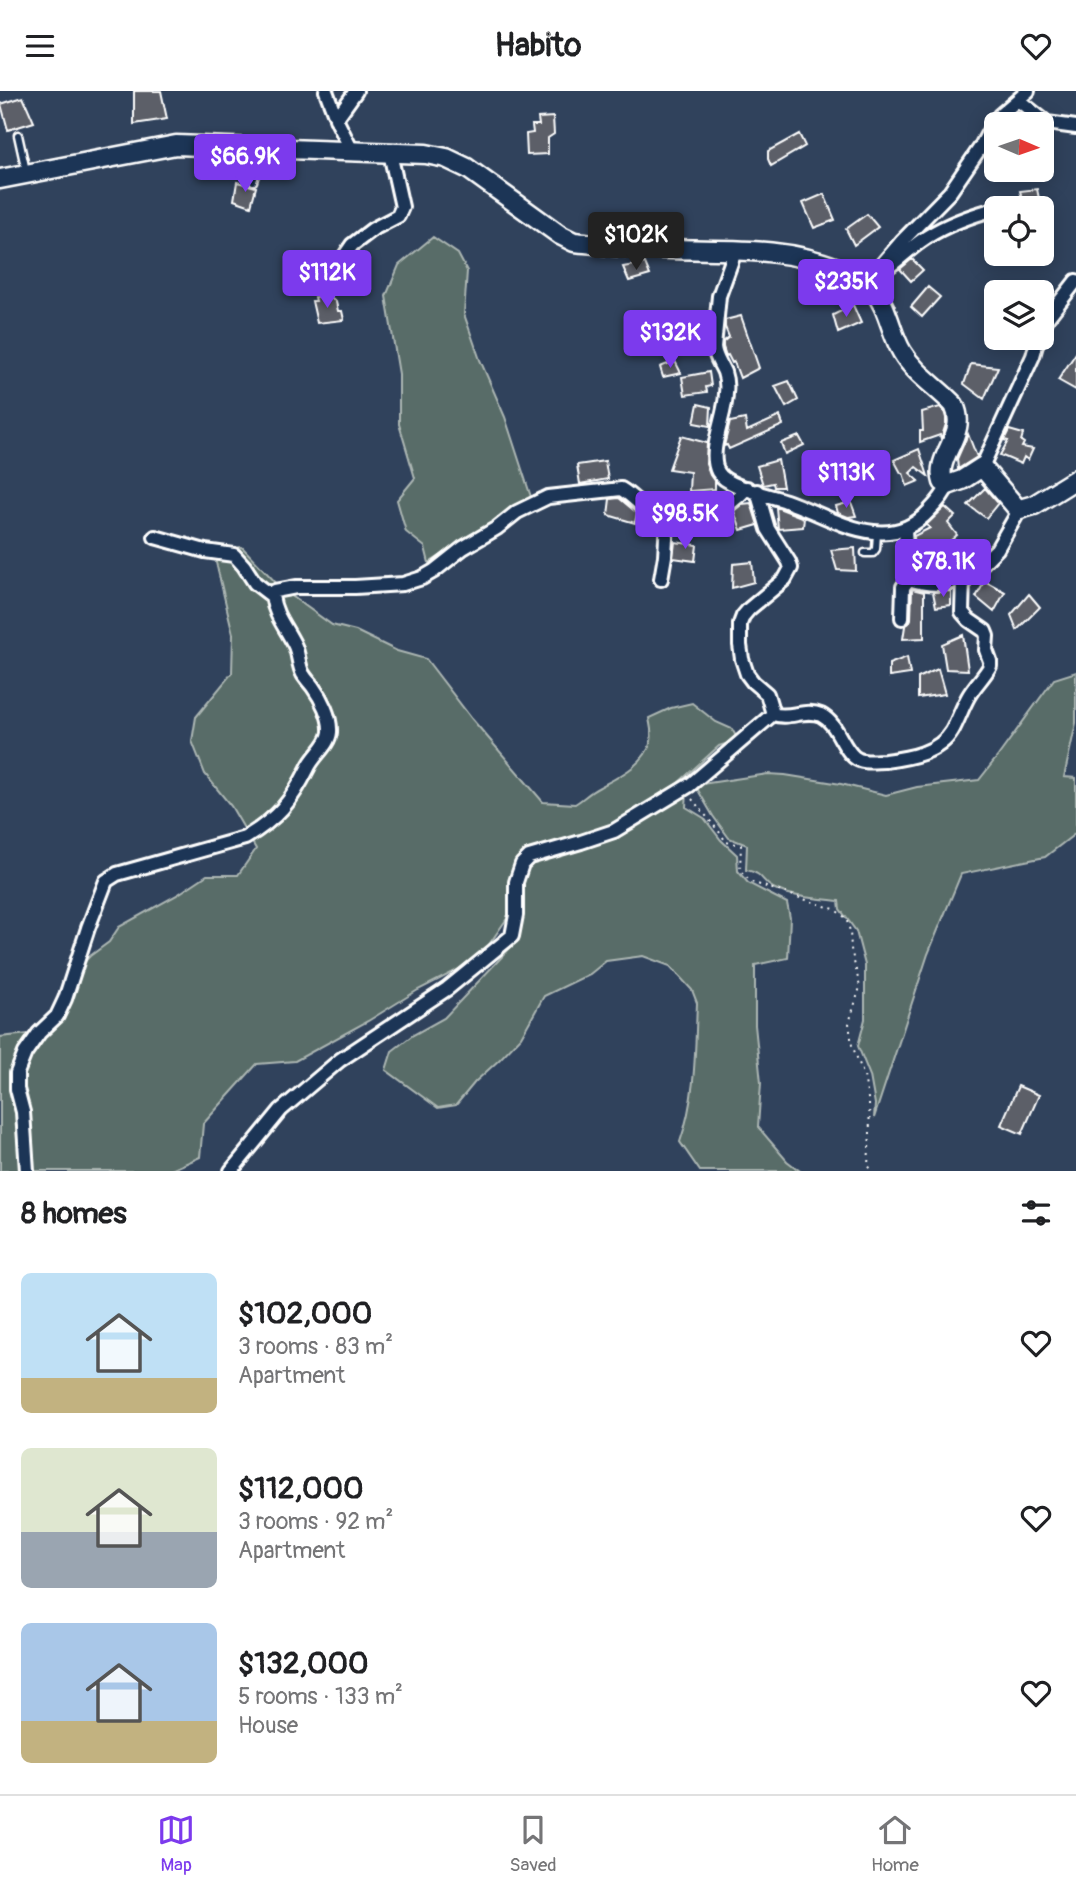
<!DOCTYPE html>
<meta charset="utf-8">
<style>
body{margin:0;font-family:Pangolin,sans-serif;background:#f2f2f2;color:#202124;height:100vh;display:flex;flex-direction:column;font-size:26px;white-space:nowrap}
*{box-sizing:border-box;margin:0}
p{font-size:23px;color:#757577}
.icon{flex:none;width:38px;height:38px;fill:none;stroke:currentColor;stroke-width:2;stroke-linecap:round;stroke-linejoin:round}
.map{position:relative;height:1080px;overflow:hidden}
.panel{display:flex;flex-direction:column;background:#fff;flex:1}
.panel>*{flex:none}
.needle{width:46px;rotate:92deg}
.buttons{position:absolute;left:984px;top:21px;display:grid;gap:14px}
.buttons a{display:grid;place-items:center;width:70px;height:70px;border-radius:10px;background:#fff;box-shadow:0 4px 18px #0003;font-size:35px}
.price{position:absolute;translate:-50% -60px;padding:0 16px;border-radius:7px;background:#7c3aed;color:#fff;font-size:23px;line-height:46px;filter:drop-shadow(0 2px 4px #0008)}
.price::after{content:'';position:absolute;left:50%;top:42px;width:21px;height:16px;margin-left:-10px;background:inherit;clip-path:polygon(0 0,100% 0,50% 100%)}
.price.on{background:#222;color:#fff}
ul{padding:0;list-style:none}
li{display:flex;align-items:center;gap:21px;height:175px;padding:0 21px}
li span{display:grid;place-items:center;flex:none;width:196px;height:140px;border-radius:10px;color:#555}
li>.icon{margin-inline-start:auto}
span .icon{width:84px;height:84px;fill:#fffc;stroke-width:1}
li b{font-size:30px}
h2{display:flex;justify-content:space-between;align-items:center;height:84px;padding:0 21px;font-size:30px}
header{display:flex;justify-content:space-between;align-items:center;height:91px;padding:0 21px;background:#fff;font-size:32px;font-weight:700}
.menu{display:flex;justify-content:space-around;align-items:center;height:98px;border-top:2px solid #e0e0e0;background:#fff;font-size:19px;color:#757577}
.menu a{display:grid;justify-items:center;gap:4px}
.menu .on{color:#7c3aed}
.map>svg:first-child{display:block}
.green{fill:#586c67;stroke:#acb6b3;stroke-width:2}
.building{fill:#5c5f67;stroke:#fff;stroke-width:2}
.lines{fill:none;stroke-linecap:round;stroke-linejoin:round}
.lane-casing{stroke:#fff;stroke-width:11}
.street-casing{stroke:#fff;stroke-width:18}
.secondary-casing{stroke:#fff;stroke-width:23}
.path{stroke:#fff;stroke-width:2;stroke-dasharray:2 5;stroke-linecap:butt}
.lane{stroke:#1d3557;stroke-width:6}
.street{stroke:#1d3557;stroke-width:12}
.secondary{stroke:#1d3557;stroke-width:18}
</style>
<header><svg class="icon" aria-label="menu" viewBox="0 0 24 24"><path d="M4 6h16M4 12h16M4 18h16"/></svg>Habito<svg class="icon" aria-label="heart" viewBox="0 0 24 24"><path d="M12 20l-8-8c-3-5 5-10 8-4 3-6 11-1 8 4z"/></svg></header>
<div class="map">
<svg width="1076" height="1080" viewBox="0 0 1076 1080">
<rect width="100%" height="100%" fill="#30425c"/>
<filter id="ink" filterUnits="userSpaceOnUse"><feTurbulence type="fractalNoise" baseFrequency=".0143" numOctaves="2"/><feDisplacementMap in="SourceGraphic" scale="14" xChannelSelector="R" yChannelSelector="G"/><feConvolveMatrix kernelMatrix="1 2 1 2 8 2 1 2 1" color-interpolation-filters="sRGB"/></filter>
<g filter="url(#ink)">
<path class="green" d="M433,146L458,163L467,180L464,223L480,269L505,326L531,406L429,472L425,456L406,441L397,409L415,387L399,333V283L386,205L399,174Z
M242,456L282,498L332,534L356,540L397,560L426,568L472,628L543,711L575,713C583,708 590,701 598,697C618,686 645,674 651,650C653,643 650,634 649,627L671,617L692,612L716,631L732,638L737,647L732,651L719,655L678,692L601,740L524,764L514,776L508,826L479,868L418,899L368,930L295,970L257,973L203,1033L200,1066L169,1080H0V946L39,942L57,925L74,882L90,865L109,851L119,836L177,804L207,784H238L256,758L231,715L205,683L192,650L196,626L232,582L233,543L213,459Z
M1076,581V632L1064,686L1076,687V742L1045,766L961,783L928,863L874,1027L875,1013L870,985L858,955L865,928V874L856,840L840,818L839,810C817,807 792,807 773,797C760,790 765,783 746,779L747,754L729,747L713,725L695,694L768,683L785,684L841,693L886,704L917,696L979,689L998,665L1054,588Z
M687,700L686,716L704,727L721,749L737,764L738,780L748,792L787,812L790,827L788,867L755,874V934L761,992L758,1036L787,1070L800,1080H700L680,1051C696,1006 695,959 697,912L692,899L670,875L643,865L606,870L590,883L544,905L521,946L499,969L475,991L456,1014L438,1017L386,979L392,960L413,944L444,927L514,853L522,825V785L529,769L579,753Z"/>
<path class="building" d="M134,0H161L167,28L134,33Z
M23,6L34,31L8,39L1,13Z
M553,26L554,43L548,47V63L527,64L526,43L533,42L532,34H539L538,27Z
M799,43L805,55L771,75L768,68V60Z
M237,91L256,96L251,115L234,109Z
M1037,98L1041,117H1025L1020,100Z
M824,103L835,129L814,137L803,112Z
M867,123L878,136L854,154L846,138Z
M912,168L923,179L911,190L900,178Z
M645,172L650,184L629,190L623,176Z
M928,196L940,206L922,226L911,216Z
M327,204V206H331L336,211L338,220H342L344,229L317,232L312,210H316L315,206Z
M853,214L861,232L838,242L833,224Z
M704,223L708,229L707,234L704,236L706,240L689,251L681,238Z
M741,225L759,277L740,287L734,271L732,272L728,264L726,265L723,256V251L729,246L725,236V229Z
M1076,262V299L1058,289Z
M675,270L681,282L663,286L660,276Z
M971,273L998,276L984,308L964,293Z
M709,281L711,295L706,296L707,301L685,304L682,286Z
M789,290L798,309L786,316L775,295Z
M698,313L711,316L710,335L694,332Z
M940,316L944,320L946,327V333L941,348L940,344L920,351V340H923L922,321Z
M780,325L783,334L729,358L727,354L724,355L730,331L745,328L747,340Z
M1009,339L1023,343L1021,350L1024,352L1022,356L1033,358L1028,369L1024,366L1021,373L1000,364L1008,350L1004,349Z
M968,343L977,366L958,378L957,368Z
M681,345L707,352L706,373L710,384L715,391V398L689,400L690,381L669,378Z
M799,345L804,354L785,363L781,352Z
M919,358L928,385L916,376L910,382L919,390L907,395L903,382H901L894,369Z
M778,369L783,396H774L773,392L763,394L757,375Z
M605,370L608,388L580,393L577,374Z
M985,397L998,412L986,427L968,414Z
M669,402L682,407L676,421L664,415Z
M619,407L637,422L635,432L608,424L610,408Z
M851,411L856,425L848,426L838,422L836,415Z
M751,412L758,434L741,439L734,420L742,413Z
M776,416L804,427L803,436L778,438Z
M945,416L955,425L948,432L957,444L949,451L959,475L936,484L929,463L915,469L914,445L930,437L926,434Z
M675,451L697,454L695,470L673,467Z
M855,457L856,480L837,479L831,459Z
M752,471L754,491L732,497L733,473Z
M985,490L1005,501L994,521L976,506Z
M912,498L924,501V547L903,548L905,535L909,532L911,528Z
M951,500V514L936,516L933,501Z
M1029,503L1040,516L1017,539L1011,524Z
M963,544L968,579L946,578L942,553Z
M907,566L910,583L889,586V573Z
M938,578L945,603L918,607V587Z
M1018,995L1039,1004L1022,1043L1001,1034Z"/>
<g class="lines">
<g class="lane-casing">
<path id="lane" d="M18,44L26,80
M253,90L263,58
M865,462H873L876,458L877,442"/>
</g>
<g class="street-casing">
<path id="street" d="M326,0L338,32L352,60
M1018,9L1047,32L1076,36
M336,28L356,0
M736,158L719,205L714,256C715,266 720,272 724,281C726,287 727,295 726,302C726,325 707,360 718,381C726,396 769,404 786,410C832,426 887,466 929,420C937,412 944,404 948,394
M336,178L352,154L373,138L398,125L402,116L390,62
M885,178C898,170 908,159 921,150C942,135 964,127 988,120
M867,194L872,185L902,150L950,101L980,57L993,33L1000,24L1028,0
M1041,239L1048,226L1076,190
M982,376L1033,265L1038,247
M757,400L768,438L789,471L791,477L785,488L749,518L743,525L740,533V554L742,568L747,583L753,591L767,603L773,623
M905,438L907,482L909,488C928,494 944,495 963,487
M155,446L205,460L234,464L244,475L255,492L272,505
M661,488L665,465L667,430
M902,527L903,496L909,488
M27,1080L23,1021L17,998V982L25,962L39,942L57,925L65,908L88,837L106,790L117,783L245,747C278,727 291,711 308,677C313,665 329,654 330,641C331,626 321,607 313,596C310,592 306,588 303,583C298,574 299,562 294,553C285,535 275,525 272,505L275,500L296,496H355L403,493L422,487L434,480L463,457L497,437L517,421L548,406L621,398C635,406 646,422 661,428C689,440 729,417 747,397
M231,1080L281,1019L340,969L447,898L512,845L516,824V791L522,773L529,766L581,751L614,740L690,694L773,623C789,629 805,617 821,624C838,633 841,655 854,666C862,673 875,670 885,670C909,667 939,662 952,640C958,629 962,617 968,606C974,595 984,586 990,575V570L986,559L987,545L985,540L969,529L962,521L963,487L982,473L997,458L1020,418"/>
</g>
<g class="secondary-casing">
<path id="secondary" d="M0,88L176,54L426,63L446,67L467,77L560,144L574,151C605,154 638,158 669,158C726,160 782,155 837,177C849,182 863,189 873,199C889,217 890,241 902,261C915,283 937,296 954,314C969,344 934,364 943,391L948,394L962,389L982,376L1016,416L1020,418L1034,414L1076,388"/>
</g>
<path class="path" d="M692,708L721,743L726,751L741,754L740,779L751,791L834,818L846,827L850,840L851,858L860,896L849,932L852,954L864,985L869,1013L870,1042L868,1074L872,1080"/>
<use href="#lane" class="lane"/>
<use href="#street" class="street"/>
<use href="#secondary" class="secondary"/>
</g>
</g>
</svg>
<div class="buttons">
<a><svg class="needle" viewBox="-14 -14 28 28"><path d="M0-13l5 13h-10z" fill="#e53935"/><path d="M0 13l5-13h-10z" fill="#757577"/></svg></a>
<a><svg class="icon" aria-label="locate" viewBox="0 0 24 24"><circle cx="12" cy="12" r="6"/><path d="M12 2v4M12 18v4M2 12h4M18 12h4"/></svg></a>
<a><svg class="icon" aria-label="layers" viewBox="0 0 24 24"><path d="M12 4l9 5-9 5-9-5zM3 14l9 5 9-5"/></svg></a>
</div>
<b class="price" style="left:245px;top:103px">$66.9K</b>
<b class="price on" style="left:636px;top:181px">$102K</b>
<b class="price" style="left:327px;top:219px">$112K</b>
<b class="price" style="left:846px;top:228px">$235K</b>
<b class="price" style="left:670px;top:279px">$132K</b>
<b class="price" style="left:846px;top:419px">$113K</b>
<b class="price" style="left:685px;top:460px">$98.5K</b>
<b class="price" style="left:943px;top:508px">$78.1K</b>
</div>
<section class="panel">
<h2>8 homes<svg class="icon" aria-label="filters" viewBox="0 0 24 24"><path d="M4 7h16M4 17h16"/><circle cx="9" cy="7" r="2"/><circle cx="15" cy="17" r="2"/></svg></h2>
<ul>
<li><span style="background:linear-gradient(#bfe0f5 75%,#c2b280 0)"><svg class="icon" aria-label="home" viewBox="0 0 24 24"><path d="M3 11l9-7 9 7M6 9v11h12V9"/></svg></span><div><b>$102,000</b><p>3 rooms · 83 m²</p><p>Apartment</p></div><svg class="icon" aria-label="heart" viewBox="0 0 24 24"><path d="M12 20l-8-8c-3-5 5-10 8-4 3-6 11-1 8 4z"/></svg></li>
<li><span style="background:linear-gradient(#dfe7d0 60%,#9aa5b1 0)"><svg class="icon" aria-label="home" viewBox="0 0 24 24"><path d="M3 11l9-7 9 7M6 9v11h12V9"/></svg></span><div><b>$112,000</b><p>3 rooms · 92 m²</p><p>Apartment</p></div><svg class="icon" aria-label="heart" viewBox="0 0 24 24"><path d="M12 20l-8-8c-3-5 5-10 8-4 3-6 11-1 8 4z"/></svg></li>
<li><span style="background:linear-gradient(#a9c7e8 70%,#c2b280 0)"><svg class="icon" aria-label="home" viewBox="0 0 24 24"><path d="M3 11l9-7 9 7M6 9v11h12V9"/></svg></span><div><b>$132,000</b><p>5 rooms · 133 m²</p><p>House</p></div><svg class="icon" aria-label="heart" viewBox="0 0 24 24"><path d="M12 20l-8-8c-3-5 5-10 8-4 3-6 11-1 8 4z"/></svg></li>
</ul>
</section>
<nav class="menu">
<a class="on"><svg class="icon" aria-label="map" viewBox="0 0 24 24"><path d="M3 6l6-2 6 2 6-2v14l-6 2-6-2-6 2zM9 4v14M15 6v14"/></svg>Map</a>
<a><svg class="icon" aria-label="saved" viewBox="0 0 24 24"><path d="M7 4h10v16l-5-4-5 4z"/></svg>Saved</a>
<a><svg class="icon" aria-label="home" viewBox="0 0 24 24"><path d="M3 11l9-7 9 7M6 9v11h12V9"/></svg>Home</a>
</nav>
